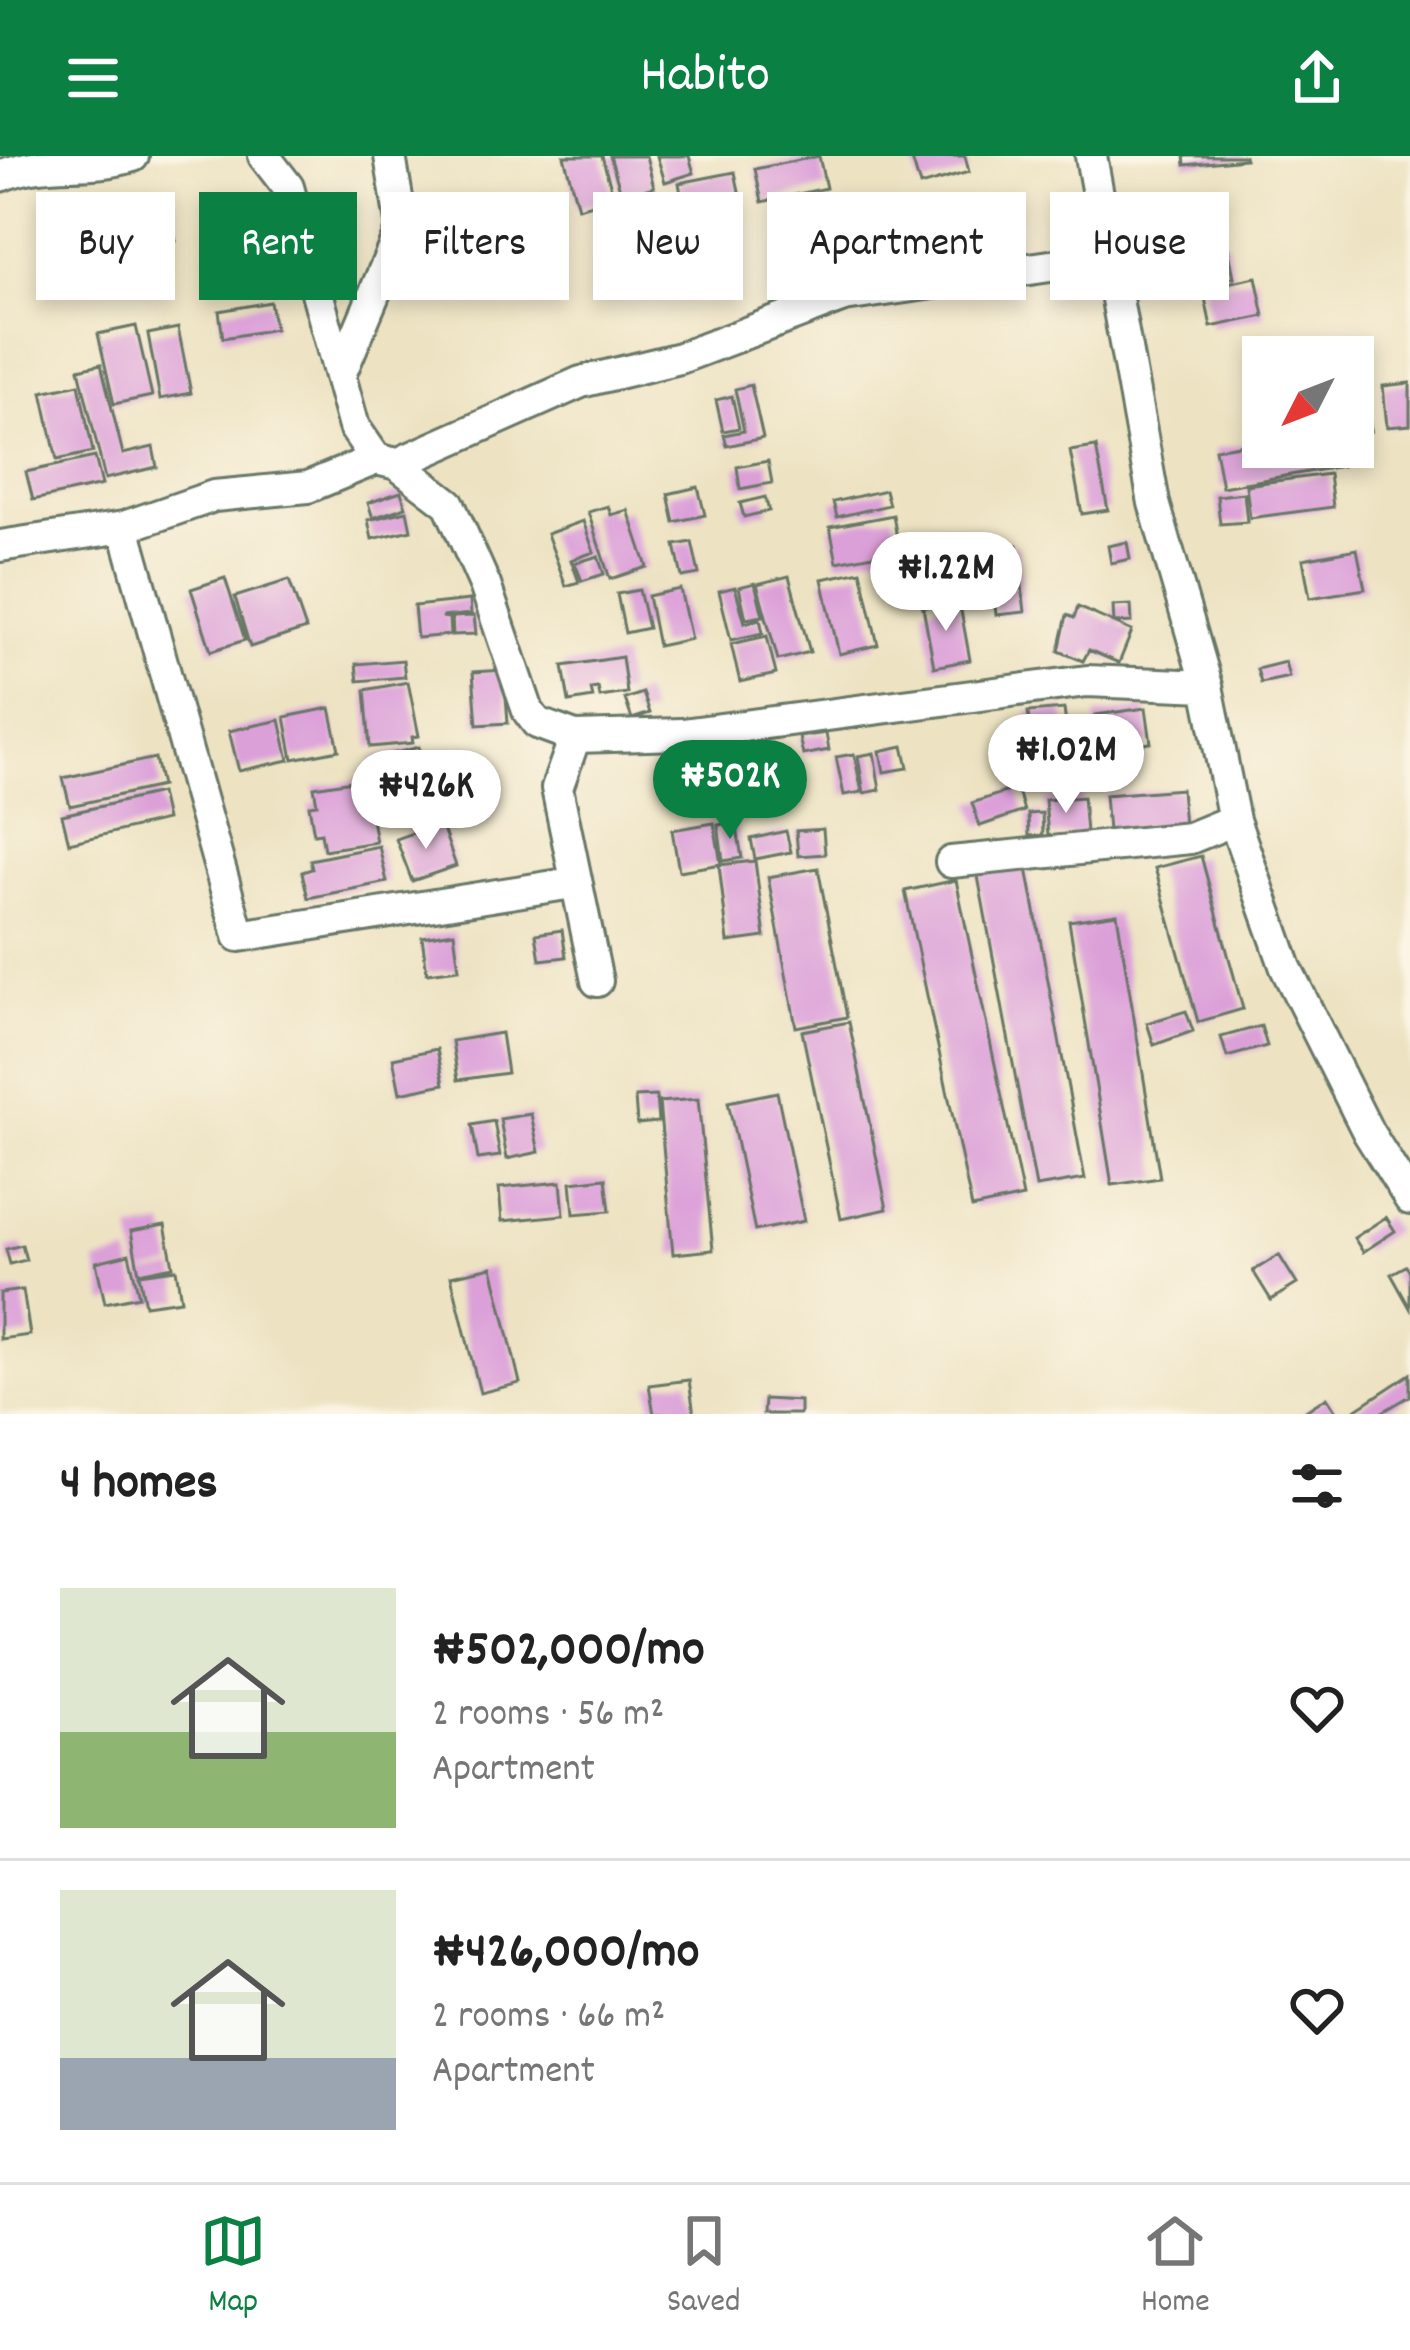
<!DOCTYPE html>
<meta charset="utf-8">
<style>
body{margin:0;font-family:Dekko,sans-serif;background:#f6f6f6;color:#222;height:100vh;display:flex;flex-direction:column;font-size:45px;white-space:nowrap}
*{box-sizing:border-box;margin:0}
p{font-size:39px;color:#767676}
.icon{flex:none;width:66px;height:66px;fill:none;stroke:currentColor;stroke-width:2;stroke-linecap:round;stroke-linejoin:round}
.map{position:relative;height:1258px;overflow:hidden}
.details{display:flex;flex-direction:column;background:#fff;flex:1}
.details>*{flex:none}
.top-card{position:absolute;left:36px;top:36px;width:1338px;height:108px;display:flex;gap:24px}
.needle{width:78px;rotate:228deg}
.fabs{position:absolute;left:1242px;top:180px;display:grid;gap:24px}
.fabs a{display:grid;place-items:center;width:132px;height:132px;border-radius:0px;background:#fff;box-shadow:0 6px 18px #0003;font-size:60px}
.price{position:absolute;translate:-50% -102px;padding:0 27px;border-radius:42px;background:#fff;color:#222;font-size:39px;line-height:78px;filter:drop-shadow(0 3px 6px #0008)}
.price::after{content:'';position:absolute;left:50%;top:72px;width:36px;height:27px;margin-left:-18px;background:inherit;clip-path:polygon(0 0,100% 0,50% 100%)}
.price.current{background:#0b8043;color:#fff}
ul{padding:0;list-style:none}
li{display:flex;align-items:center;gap:36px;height:300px;padding:0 60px}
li+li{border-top:3px solid #e0e0e0}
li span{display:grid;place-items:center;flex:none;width:336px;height:240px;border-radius:0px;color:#555}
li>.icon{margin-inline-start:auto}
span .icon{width:144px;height:144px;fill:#fffc;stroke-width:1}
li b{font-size:51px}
h2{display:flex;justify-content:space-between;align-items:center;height:144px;padding:0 60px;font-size:51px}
.pill{padding:0 42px;border-radius:0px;background:#fff;box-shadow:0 6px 18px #0003;font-size:42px;line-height:108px}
.pill.current{background:#0b8043;color:#fff}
header{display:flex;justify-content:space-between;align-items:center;height:156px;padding:0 60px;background:#0b8043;color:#fff;font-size:54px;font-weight:600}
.menu{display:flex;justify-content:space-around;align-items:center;height:168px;border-top:3px solid #e0e0e0;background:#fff;font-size:33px;color:#767676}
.menu a{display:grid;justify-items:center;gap:6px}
.menu .current{color:#0b8043}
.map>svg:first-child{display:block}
.building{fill:#dca0d9}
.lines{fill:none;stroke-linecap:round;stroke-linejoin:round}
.minor-casing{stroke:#677766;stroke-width:36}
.minor{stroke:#fff;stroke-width:30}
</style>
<header><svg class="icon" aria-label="menu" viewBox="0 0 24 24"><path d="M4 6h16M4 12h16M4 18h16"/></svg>Habito<svg class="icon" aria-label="share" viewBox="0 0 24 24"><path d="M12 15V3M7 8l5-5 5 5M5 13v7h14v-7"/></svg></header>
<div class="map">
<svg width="1410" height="1258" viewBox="0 0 1410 1258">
<rect width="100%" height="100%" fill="#fcf5e5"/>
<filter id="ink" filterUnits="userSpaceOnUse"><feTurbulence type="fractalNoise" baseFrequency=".00833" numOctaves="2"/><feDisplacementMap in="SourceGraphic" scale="24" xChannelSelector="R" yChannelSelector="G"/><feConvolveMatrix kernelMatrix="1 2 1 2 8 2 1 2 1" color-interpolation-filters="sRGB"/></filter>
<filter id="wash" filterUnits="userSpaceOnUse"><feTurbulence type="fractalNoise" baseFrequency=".004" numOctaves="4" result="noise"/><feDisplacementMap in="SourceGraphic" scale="48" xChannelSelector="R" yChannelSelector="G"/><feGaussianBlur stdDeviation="2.7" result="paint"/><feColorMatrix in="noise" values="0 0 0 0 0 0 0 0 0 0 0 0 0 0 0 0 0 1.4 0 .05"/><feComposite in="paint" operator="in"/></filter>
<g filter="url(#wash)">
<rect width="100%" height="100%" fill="#ede3c3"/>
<g id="blocks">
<path class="building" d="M564,0H602L614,42L578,52Z
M610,0H646L654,31L622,40Z
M657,0H689L694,17L665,26Z
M819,0L826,32L762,46L755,13Z
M911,0H965L969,16L920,30Z
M1184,0H1244L1245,3L1185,9Z
M735,16L743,55L728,57L729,63L686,65L679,27Z
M166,46L176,85L136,94L127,54Z
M1227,86L1234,121L1213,125L1206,91Z
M1256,121L1264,160L1211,171L1203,132Z
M270,146L275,173L223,182L219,155Z
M136,170L152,240L114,248L98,178Z
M178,172L191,237L160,243L148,178Z
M101,208L123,298L153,291L157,311L105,323L79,213Z
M1410,227V269L1387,271L1383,230Z
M79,228L93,296L57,304L42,236Z
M751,229L763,282L727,290L724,279L744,275L735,233Z
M1365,232L1371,275L1353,277V234Z
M732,240L739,272L723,275L716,244Z
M1263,285V291H1339L1342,310L1222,331L1215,293Z
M1096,291L1108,354L1082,358L1070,295Z
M95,301L102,329L33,344L26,316Z
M768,305L772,327L740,333L737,311Z
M1329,318L1333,351L1250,362L1246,329Z
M698,331L705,359L674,366L668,338Z
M885,334L889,349L837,361L833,346Z
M401,336L406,351L373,362L368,347Z
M1244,337L1247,366L1220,368L1217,340Z
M765,341L769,355L744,361L740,347Z
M608,350L611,359L628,354L647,411L610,423L588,356Z
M407,355L411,374L372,383L368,364Z
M893,359L899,394L837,406L830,371Z
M583,365L594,396L571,404L579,426L566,430L547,378Z
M692,386L699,418L682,421L675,389Z
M1127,386L1130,403L1111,407L1108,390Z
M1017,389L1025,456L996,459L989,392Z
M1357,393L1365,433L1310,442L1303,403Z
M598,400L604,418L582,425L575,407Z
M861,415L878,489L839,498L822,423Z
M789,420L810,496L778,504L757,428Z
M225,422L245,484L211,495L191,433Z
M289,424L306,473L250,491L235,441Z
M755,427L763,460L746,463L739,431Z
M735,431L745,467L760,463L763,477L731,484L719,435Z
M680,433L691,483L658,490L648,440Z
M639,434L648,472L625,477L617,438Z
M470,444L471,458L442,461L449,462L450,479L417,482L414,450Z
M959,444L970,504L934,511L923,451Z
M1131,449L1132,466L1114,467L1132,475L1119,507L1089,494L1083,505L1059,495L1067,459L1074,462L1078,451L1114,467L1113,450Z
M474,460L476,478L453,479L452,461Z
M767,480L776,518L740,526L731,488Z
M622,501L627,537L600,541L598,532L591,533L593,542L569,546L563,510Z
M403,504L405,521L358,525L356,508Z
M1285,506L1289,521L1261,527L1257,513Z
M504,514L508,567L477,569L473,516Z
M408,526L419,580L412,581L413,587L370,591L365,534Z
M643,537L650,557L632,563L625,543Z
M330,552L339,594L293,603L285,561Z
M1146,552L1151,587L1081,595L1079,585L1098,582L1095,559Z
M1064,553L1070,601L1034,605L1028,556Z
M280,564L289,604L239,615L229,575Z
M826,577L829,594L803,599L799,581Z
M903,590L908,612L884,616L880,595Z
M419,591L428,626L380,638L372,603Z
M874,597L880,634L864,637L858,600Z
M854,598L862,636L844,639L836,601Z
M155,602L161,630L70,650L63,622Z
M365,623L376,686L324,694L321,677L314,678L309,649L317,648L314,631Z
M1017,632L1024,655L980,670L972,647Z
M1181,633L1184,670L1108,675L1105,639Z
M160,637L166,664L69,687L62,659Z
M1083,641L1086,677L1048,680L1045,644Z
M1042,657L1043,679L1029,680L1028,658Z
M736,666L742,702L723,705L718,669Z
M441,667L456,710L412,725L396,683Z
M714,667L721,708L679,715L672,674Z
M823,673L825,698L798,700L796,675Z
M786,675L791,696L755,703L751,683Z
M379,690L387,726L308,742L302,716L312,713L310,704Z
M1201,700L1243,853L1198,866L1155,712Z
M755,705L765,781L728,786L719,709Z
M1026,707L1085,1023L1036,1031L977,715Z
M818,712L847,861L796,871L768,721Z
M956,724L1023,1041L972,1052L905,735Z
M1117,758L1160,1022L1112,1029L1069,765Z
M562,774L566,801L540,804L536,778Z
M454,776L459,813L427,817L422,781Z
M1186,855L1193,875L1154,889L1147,867Z
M849,866L887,1053L841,1063L802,875Z
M1261,870L1267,890L1227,901L1221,881Z
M501,877L507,917L458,924L452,885Z
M437,893L444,928L400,937L393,902Z
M777,936L804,1065L755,1075L728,946Z
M656,940L658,966L637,968L635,941Z
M698,943L713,1094L673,1098L659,946Z
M531,958L539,996L507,1003L500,963Z
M494,965L500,1000L478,1003L472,969Z
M606,1022L610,1055L574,1058L571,1026Z
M561,1026L564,1059L502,1065L499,1032Z
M1386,1061L1395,1075L1363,1096L1354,1082Z
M165,1069L173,1110L139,1117L131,1075Z
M22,1089L26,1104L10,1108L6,1093Z
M129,1098L139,1140L105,1147L96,1106Z
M1279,1099L1297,1128L1271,1144L1253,1115Z
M1406,1110L1410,1116V1152L1391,1118Z
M492,1111L520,1227L480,1237L451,1120Z
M176,1113L181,1144L145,1149L139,1118Z
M23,1134L30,1179L0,1183V1137Z
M1410,1218V1240L1379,1258H1349Z
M689,1224L694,1258H654L649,1229Z
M1327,1241L1338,1258H1301Z
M764,1243L800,1245V1258H763Z"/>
</g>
</g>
<g filter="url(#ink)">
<use href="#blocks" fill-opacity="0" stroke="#677766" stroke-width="3"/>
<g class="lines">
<g class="minor-casing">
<path id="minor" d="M264,0L288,31L354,271L376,303
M1091,0L1154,347L1207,530L1234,664L1286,812L1368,976L1410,1043
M0,20C50,0 84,15 133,0
M340,219L402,72L390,0
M397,308L581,226L680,202L844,140L1064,108L1110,107
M124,371L239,780L573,727
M0,390L124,371L214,340L308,331L376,303L397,308L449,348L485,429L528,555L537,567L575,581L682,578L1087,525L1207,530
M575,581L557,632L597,825
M951,706L1190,682L1234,664"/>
</g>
<use href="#minor" class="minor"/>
</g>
</g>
</svg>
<div class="fabs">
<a><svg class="needle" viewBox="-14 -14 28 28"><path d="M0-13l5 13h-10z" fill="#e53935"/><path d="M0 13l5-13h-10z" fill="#767676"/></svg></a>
</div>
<b class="price" style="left:946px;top:478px">₦1.22M</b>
<b class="price" style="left:1066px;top:660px">₦1.02M</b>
<b class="price current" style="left:730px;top:686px">₦502K</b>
<b class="price" style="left:426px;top:696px">₦426K</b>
<div class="top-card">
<a class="pill">Buy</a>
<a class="pill current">Rent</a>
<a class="pill">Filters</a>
<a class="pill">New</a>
<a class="pill">Apartment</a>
<a class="pill">House</a>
</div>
</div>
<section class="details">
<h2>4 homes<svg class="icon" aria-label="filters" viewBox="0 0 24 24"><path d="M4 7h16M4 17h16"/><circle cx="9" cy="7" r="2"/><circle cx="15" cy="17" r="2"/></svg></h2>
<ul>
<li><span style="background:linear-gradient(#dfe7d0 60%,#8fb573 0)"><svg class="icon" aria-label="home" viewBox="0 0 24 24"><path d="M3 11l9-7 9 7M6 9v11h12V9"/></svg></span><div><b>₦502,000/mo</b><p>2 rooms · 56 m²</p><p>Apartment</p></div><svg class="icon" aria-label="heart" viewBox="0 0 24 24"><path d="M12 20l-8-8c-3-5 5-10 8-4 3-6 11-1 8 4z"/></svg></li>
<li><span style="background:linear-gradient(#dfe7d0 70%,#9aa5b1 0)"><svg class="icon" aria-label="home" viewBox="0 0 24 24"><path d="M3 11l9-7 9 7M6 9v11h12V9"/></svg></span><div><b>₦426,000/mo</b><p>2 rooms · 66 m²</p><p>Apartment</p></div><svg class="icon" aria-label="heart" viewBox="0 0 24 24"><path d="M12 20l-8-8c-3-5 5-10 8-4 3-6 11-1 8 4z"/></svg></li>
</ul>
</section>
<nav class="menu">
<a class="current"><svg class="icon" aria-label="map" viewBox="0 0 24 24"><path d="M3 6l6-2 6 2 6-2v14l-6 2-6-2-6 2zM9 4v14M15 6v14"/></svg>Map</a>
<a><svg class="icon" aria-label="saved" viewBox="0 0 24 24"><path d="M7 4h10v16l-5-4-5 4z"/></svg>Saved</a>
<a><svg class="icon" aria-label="home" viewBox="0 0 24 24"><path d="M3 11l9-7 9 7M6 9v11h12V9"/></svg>Home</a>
</nav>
